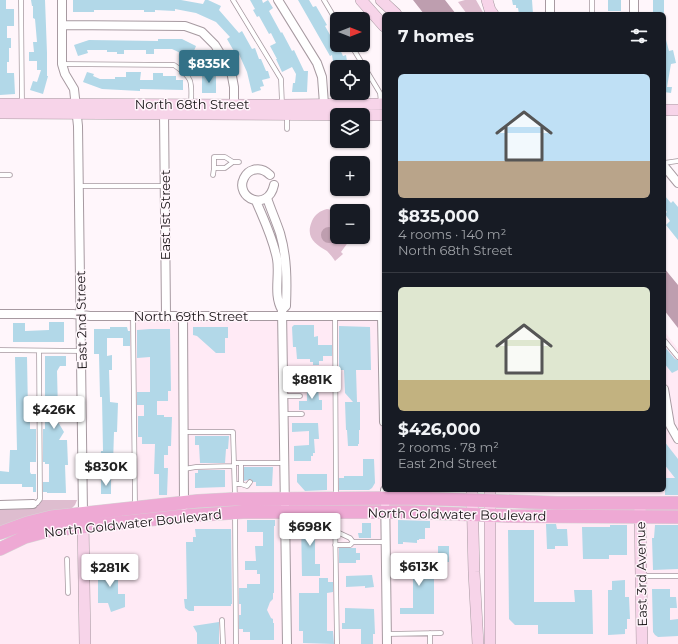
<!DOCTYPE html>
<meta charset="utf-8">
<style>
body{margin:0;font-family:Montserrat,sans-serif;background:#242831;color:#f1f3f6;height:100vh;display:flex;flex-direction:column;font-size:15px;white-space:nowrap}
*{box-sizing:border-box;margin:0}
p{font-size:13px;color:#9ea1a6}
.icon{flex:none;width:22px;height:22px;fill:none;stroke:currentColor;stroke-width:2;stroke-linecap:round;stroke-linejoin:round}
.map{position:relative;flex:1;overflow:hidden}
.drawer{position:absolute;left:382px;top:12px;width:284px;height:480px;display:flex;flex-direction:column;background:#171b24;border-radius:6px;box-shadow:0 1px 3px #0004}
.drawer>*{flex:none}
.needle{width:26px;rotate:90deg}
.fabs{position:absolute;left:330px;top:12px;display:grid;gap:8px}
.fabs a{display:grid;place-items:center;width:40px;height:40px;border-radius:6px;background:#171b24;box-shadow:0 1px 3px #0004;font-size:20px}
.price{position:absolute;translate:-50% -34px;padding:0 9px;border-radius:4px;background:#fff;color:#222;font-size:13px;line-height:26px;filter:drop-shadow(0 1px 2px #0008)}
.price::after{content:'';position:absolute;left:50%;top:24px;width:12px;height:9px;margin-left:-6px;background:inherit;clip-path:polygon(0 0,100% 0,50% 100%)}
.price.on{background:#337187;color:#fff}
ul{padding:0;list-style:none}
li{display:grid;align-content:center;gap:8px;height:212px;padding:0 16px}
li+li{border-top:1px solid #363941}
li span{display:grid;place-items:center;height:124px;border-radius:6px;color:#555}
li>.icon{margin-inline-start:auto}
span .icon{width:72px;height:72px;fill:#fffc;stroke-width:1}
li b{font-size:17px}
h2{display:flex;justify-content:space-between;align-items:center;height:48px;padding:0 16px;font-size:17px}
.map>svg:first-child{display:block}
.built{fill:#ffeaf5}
.green{fill:#debdcf}
.water{fill:#be9eaf}
.building{fill:#b2d8e8}
.lines{fill:none;stroke-linecap:round;stroke-linejoin:round}
.lane-casing{stroke:#a79aa1;stroke-width:5.5}
.street-casing{stroke:#a79aa1;stroke-width:10}
.secondary-casing{stroke:#a79aa1;stroke-width:12}
.primary-casing{stroke:#d6d5d5;stroke-width:14}
.lane{stroke:#fff;stroke-width:4}
.street{stroke:#fff;stroke-width:8}
.secondary{stroke:#f7d4e9;stroke-width:11}
.primary{stroke:#eea9d4;stroke-width:13}
.labels{text-anchor:middle;stroke-width:3;stroke-linejoin:round;paint-order:stroke}
.street-label{font-size:13px;fill:#191417;stroke:#fff6fb}
</style>
<div class="map">
<svg width="678" height="644" viewBox="0 0 678 644">
<rect width="100%" height="100%" fill="#fff6fb"/>
<path class="built" d="M384,311V490H468V493L200,496L133,502L129,312Z
M664,331L678,349V644H496V490H664Z
M234,515L236,644H0V554L38,537Z
M237,516L470,517L476,644H238Z"/>
<path class="green" d="M465,0H476L484,14H467L458,2Z
M327,209L337,211V237H352L341,252L343,254L335,261C333,258 330,254 327,251C315,244 305,237 312,221C315,214 320,211 327,209Z
M0,500H77L75,505L72,508C47,512 23,516 0,527Z"/>
<path class="water" d="M413,0H445L456,14H424Z
M321 235a8 8 0 1 1 16 0a8 8 0 1 1-16 0Z
M664,268L678,285V328L664,310Z"/>
<path class="building" d="M0,0H6V9H14V26H7V38H11V48H9V62H7V73H14L15,94L0,95Z
M31,0H45L47,53V76H48L43,94L30,90L33,81L37,82L41,70H37V61H29V52H34L33,42H37L35,19L33,18V6H32Z
M73,0H181L203,4L205,0H208L221,6L219,10L239,33L242,31L252,49L255,48L259,59H261L266,71H268L270,78L262,80L264,86L260,87L261,90L252,93L247,72L238,52L235,53L227,39L230,37L216,22L196,13L175,9V11L155,10V12H144V10H94V12H73Z
M250,0H262L263,3L268,0L273,8L269,11L281,33L282,32L292,51L294,50L304,71H308L307,92H292L293,83H295L296,74L292,67L282,72L276,59H277L270,46L276,43L271,33L269,34L259,16L257,17L253,10L255,9Z
M298,0H309L313,7L316,6L327,25L325,26L334,42L336,41L343,56L346,55L348,67H334L332,55L330,56Z
M512,0H532L533,14H519L518,8H516V5H513Z
M608,0H621V11H608Z
M653,0H664V14H653Z
M158,39H182L196,46L191,58L172,49H154V54H146V50H124V54H117V52H107V50H87L88,53L78,56L74,45L89,40L158,41Z
M664,40H666L669,51L673,50L676,63L671,64L667,87H672L671,93L664,92V70H666L664,61Z
M206,53L212,68L202,73V69L198,71L193,59Z
M87,72L94,74L93,76L100,79H115V77H126V72H141L140,80H153V73H163V76H176V80H183V90L140,89V91L102,89L83,82Z
M202,76H216V93H202Z
M664,195L671,203L673,201L678,207V240L666,225L670,221L665,214L667,212L664,208Z
M49,322H64V342H13V323H25V331L49,330Z
M294,325H314V337L318,336V345H332V356H323V361H319V365H313V362H310V359H297L296,347H293L292,327Z
M339,326L370,327L371,370H356L357,402H360V430H359V444H358V446H348L347,430H346L345,402H353L345,393L344,370H339Z
M110,327H127L128,331H130V346H123V338H107V356L112,355V370H109L110,402L118,403L117,432H114L113,464H100L101,451H103L102,397H100L99,354H94V329H110Z
M193,327H228V338H225V353H216L197,336L193,335Z
M150,329H170L171,391H168V401H157V415H164V417H172L171,446H168V455H164V468H168L167,495H159V474H154L155,444H142V437H138V416H144V405H137V392H150V357L137,358V330Z
M664,346L675,359L678,360V370L672,373L664,363Z
M45,356H66V366H60L57,371L58,412H60V417H55L64,432L59,440H67L68,465H65L66,493H47V492H43V482H49V464H45V462H43V429H45Z
M15,357H27L28,412H30V429H36V462H30V472L31,474H36V492H33V487H22V484H0V471L9,472L10,450H17Z
M310,386H318L319,400H322V410H299V401H307V390H310Z
M292,423H318L319,439H314L315,453H313V456H311V461H294V446L309,445V431L292,432Z
M195,436H229L228,449H226L225,463H200L199,445H195Z
M664,441L678,459V495H665V478H675L664,464Z
M363,459H374L375,483L372,488L369,490H339V478H344V476H363Z
M244,467H273L272,486H256V482H253L251,479L244,481Z
M198,470H225V487L195,488V473H198Z
M297,474H327V490L305,491L297,482Z
M111,479V494H101V480Z
M247,520H275V526H274V593H273V599L270,602L267,610L271,618L273,619V623H274V640H250V632H243V629H239V615H241V604H239V588H247V584H260V574H257V570H245V561H256L255,546H263V532H247Z
M301,520H322V533H315V564H320V576H302Z
M398,520L430,521V528H425V539H419V540H417V543L403,542V544H398Z
M362,523H371V538H359L358,533H362Z
M546,524H556L557,529H567L568,546H555V549H547Z
M610,525H627V555H609V559H583L582,527H610Z
M655,525H678V569L653,570L652,538H654Z
M195,529H231L232,604H231V606H194V611H189L185,608L184,599H187L186,542H193V537H196Z
M508,530H534V602H575L574,590H592L593,634H538V625H515L509,619Z
M438,546H449V562H438Z
M339,548H356V553H360V560H356V563H339Z
M399,562H430V578H434V614H400V608H413V577H398Z
M98,567H118V594H125V607L111,612L108,603H98Z
M372,575L374,587L365,588V586L346,587V576Z
M319,578H328V582H333V592L327,593V631H333L334,644L303,643V631H299V593H319Z
M625,580V597H629L630,619H627V629H625V634L608,635V590H612V581Z
M652,589H670V597H676L677,608H670V620L678,619V636L658,637L655,635L653,632Z
M345,608L374,609L375,634H373V644H361V629H342V623H345Z
M219,622V644H197V633L193,626Z"/>
<g class="lines">
<g class="lane-casing">
<path id="lane" d="M21,0L22,104
M233,0L281,79L282,104
M324,0L337,22
M592,0V14
M351,45L380,93L381,103
M62,64L174,65C193,78 192,81 191,103
M287,114V129
M233,162L225,157H214V168H225L233,162H239
M664,163L678,161
M0,175H10
M213,175L214,168
M79,186H164
M133,316L135,506
M335,316L336,496
M664,340L678,357
M0,350L81,351
M283,396H300
M284,414H302
M184,432H233L235,498
M234,463H284
M184,469L196,467L234,466
M235,484H241V463
M241,484L247,486L250,482
M33,504L37,503L40,499L39,351
M235,514L236,644
M335,515L337,644
M335,531L350,538L353,542
M335,545H350L353,542H385
M67,559L68,593
M643,576H678
M222,620L223,644
M387,634L441,633
M430,644V633"/>
</g>
<g class="street-casing">
<path id="street" d="M62,0V64L65,74L74,89L78,126L83,513
M278,0L317,63L322,77L324,104
M550,0V14
M634,0V14
M62,25L185,26L202,32L215,45L231,71L234,87V110
M164,113L166,316
M664,166L678,183
M270,175C265,170 259,168 253,170C249,171 246,174 244,178C234,198 268,213 274,185
M267,198C271,210 276,221 280,233C287,257 287,281 286,306L282,310
M256,201C264,220 273,238 277,259C280,275 273,295 282,310L287,644
M0,314H73L90,316H384
M183,316L184,506
M382,316L384,422
M664,389L670,425L678,439
M385,490L387,644
M0,505L33,504"/>
</g>
<g class="secondary-casing">
<path id="secondary" d="M361,0L384,26
M381,0L396,14
M487,0L490,10L493,14
M0,104L282,105L384,104
M664,110H678
M0,113L384,115
M472,490L474,572L478,644
M490,490V644
M640,508L642,644
M83,518L85,644"/>
</g>
<g class="primary-casing">
<path id="primary" d="M0,533L27,523L51,517L198,501L235,499L412,498L557,503H678
M0,549L25,537L51,530L184,516L243,512H407L512,516L678,517"/>
</g>
<use href="#lane" class="lane"/>
<use href="#street" class="street"/>
<use href="#secondary" class="secondary"/>
<use href="#primary" class="primary"/>
</g>
<g class="labels">
<g class="street-label">
<text x="192" y="109">North 68th Street</text>
<text transform="translate(165 215) rotate(-90)" y="5">East 1st Street</text>
<text x="191" y="321">North 69th Street</text>
<text transform="translate(81 320) rotate(-91)" y="5">East 2nd Street</text>
<text transform="translate(457 514) rotate(1)" y="5">North Goldwater Boulevard</text>
<text transform="translate(133 523) rotate(-6)" y="5">North Goldwater Boulevard</text>
<text transform="translate(641 574) rotate(-91)" y="5">East 3rd Avenue</text>
</g>
</g>
</svg>
<div class="fabs">
<a><svg class="needle" viewBox="-14 -14 28 28"><path d="M0-13l5 13h-10z" fill="#e53935"/><path d="M0 13l5-13h-10z" fill="#9ea1a6"/></svg></a>
<a><svg class="icon" aria-label="locate" viewBox="0 0 24 24"><circle cx="12" cy="12" r="6"/><path d="M12 2v4M12 18v4M2 12h4M18 12h4"/></svg></a>
<a><svg class="icon" aria-label="layers" viewBox="0 0 24 24"><path d="M12 4l9 5-9 5-9-5zM3 14l9 5 9-5"/></svg></a>
<a>+</a>
<a>−</a>
</div>
<b class="price on" style="left:209px;top:84px">$835K</b>
<b class="price" style="left:312px;top:400px">$881K</b>
<b class="price" style="left:54px;top:430px">$426K</b>
<b class="price" style="left:106px;top:487px">$830K</b>
<b class="price" style="left:310px;top:547px">$698K</b>
<b class="price" style="left:419px;top:587px">$613K</b>
<b class="price" style="left:110px;top:588px">$281K</b>
<section class="drawer">
<h2>7 homes<svg class="icon" aria-label="filters" viewBox="0 0 24 24"><path d="M4 7h16M4 17h16"/><circle cx="9" cy="7" r="2"/><circle cx="15" cy="17" r="2"/></svg></h2>
<ul>
<li><span style="background:linear-gradient(#bfe0f5 70%,#b9a48a 0)"><svg class="icon" aria-label="home" viewBox="0 0 24 24"><path d="M3 11l9-7 9 7M6 9v11h12V9"/></svg></span><div><b>$835,000</b><p>4 rooms · 140 m²</p><p>North 68th Street</p></div></li>
<li><span style="background:linear-gradient(#dfe7d0 75%,#c2b280 0)"><svg class="icon" aria-label="home" viewBox="0 0 24 24"><path d="M3 11l9-7 9 7M6 9v11h12V9"/></svg></span><div><b>$426,000</b><p>2 rooms · 78 m²</p><p>East 2nd Street</p></div></li>
</ul>
</section>
</div>
